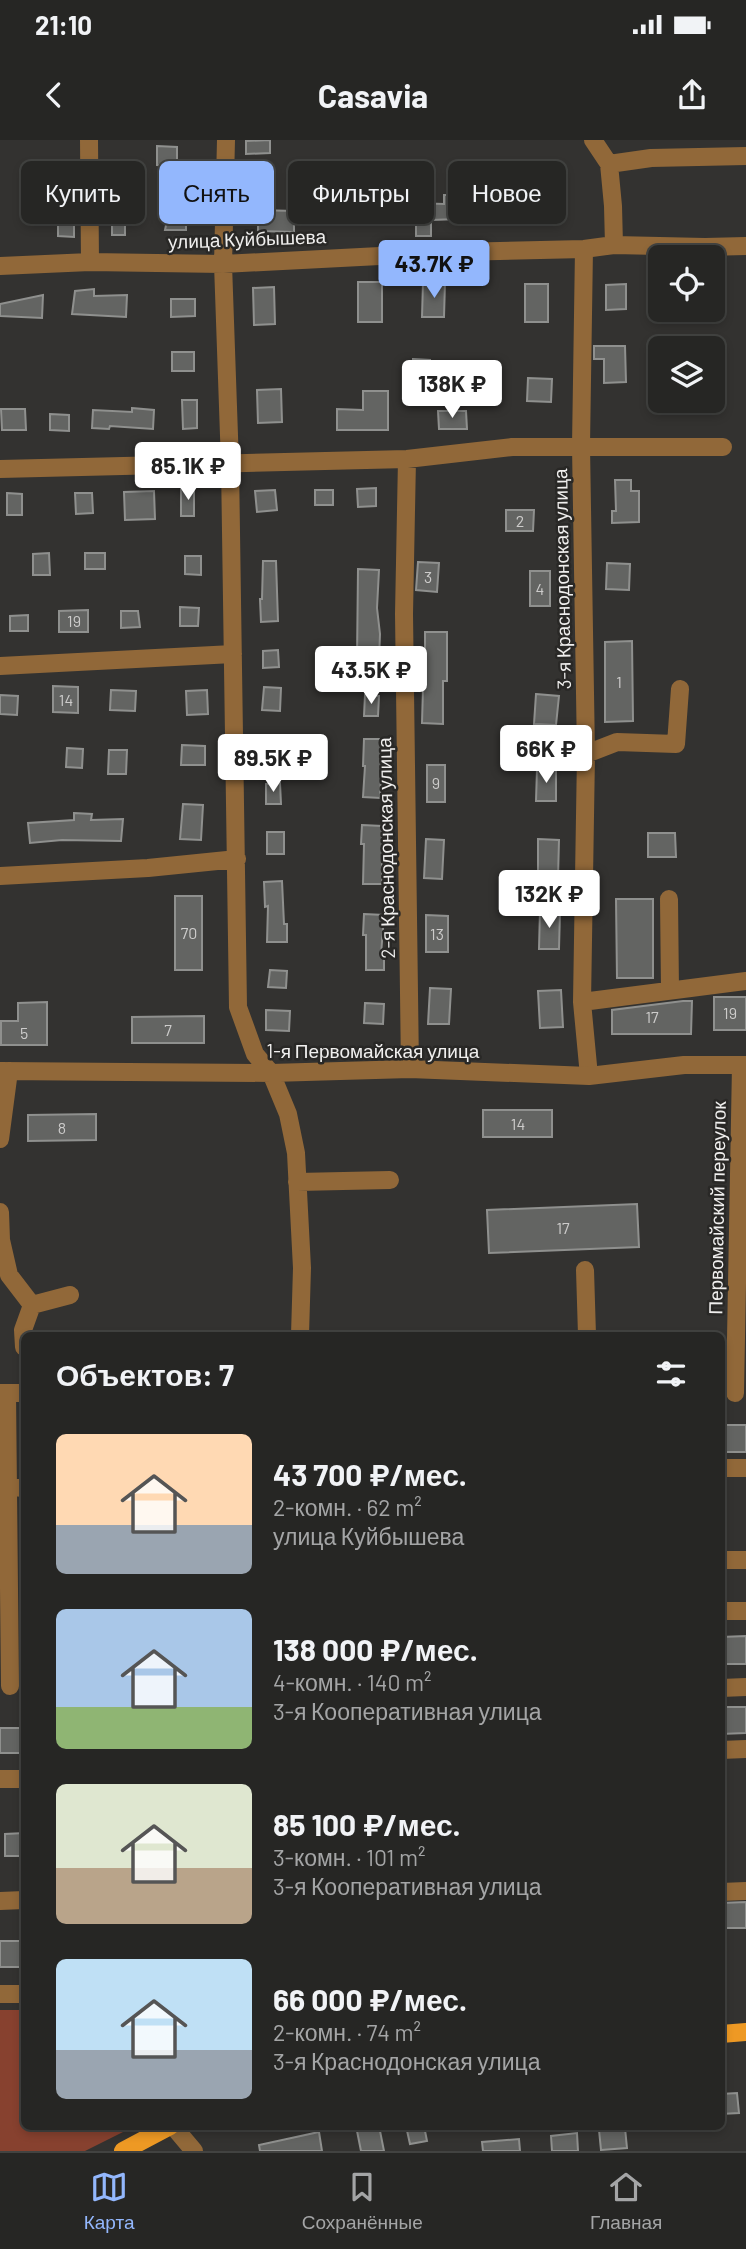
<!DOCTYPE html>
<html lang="ru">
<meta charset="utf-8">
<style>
body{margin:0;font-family:Barlow,sans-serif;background:#323231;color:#f1f3f6;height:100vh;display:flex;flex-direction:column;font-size:26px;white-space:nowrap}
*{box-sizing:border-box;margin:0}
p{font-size:23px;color:#a4a5a6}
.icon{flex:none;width:38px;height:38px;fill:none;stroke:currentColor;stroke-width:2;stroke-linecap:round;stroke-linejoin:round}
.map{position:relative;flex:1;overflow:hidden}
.details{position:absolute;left:21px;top:1192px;width:704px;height:798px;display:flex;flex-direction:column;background:#262624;border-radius:10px;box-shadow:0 4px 10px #0003,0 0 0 2px #424341}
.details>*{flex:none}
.hud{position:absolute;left:21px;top:21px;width:705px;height:63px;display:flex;gap:14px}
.tools{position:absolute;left:648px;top:105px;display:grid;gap:14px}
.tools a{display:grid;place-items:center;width:77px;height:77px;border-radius:10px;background:#262624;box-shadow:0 4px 10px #0003,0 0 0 2px #424341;font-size:35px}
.price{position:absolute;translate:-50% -60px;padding:0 16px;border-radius:7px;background:#fff;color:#222;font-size:23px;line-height:46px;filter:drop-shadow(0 2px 4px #0008)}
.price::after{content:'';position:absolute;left:50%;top:42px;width:21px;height:16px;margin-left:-10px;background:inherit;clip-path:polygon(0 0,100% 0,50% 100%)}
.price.on{background:#93b7fd;color:#111}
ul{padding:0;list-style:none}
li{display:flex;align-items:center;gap:21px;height:175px;padding:0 35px}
li span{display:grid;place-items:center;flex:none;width:196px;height:140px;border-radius:10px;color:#555}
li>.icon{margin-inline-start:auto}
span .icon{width:84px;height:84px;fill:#fffc;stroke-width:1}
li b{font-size:30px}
h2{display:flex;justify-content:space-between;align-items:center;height:84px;padding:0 35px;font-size:30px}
.chip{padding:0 24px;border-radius:10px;background:#262624;box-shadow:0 4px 10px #0003,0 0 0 2px #424341;font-size:24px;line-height:63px}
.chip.on{background:#93b7fd;color:#111}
.status{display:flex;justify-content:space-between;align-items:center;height:49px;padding:0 35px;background:#262624;direction:ltr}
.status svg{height:19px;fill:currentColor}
header{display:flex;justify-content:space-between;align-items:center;height:91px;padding:0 35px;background:#262624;font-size:32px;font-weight:700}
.tabs{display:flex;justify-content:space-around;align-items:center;height:98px;border-top:2px solid #424341;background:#262624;font-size:19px;color:#a4a5a6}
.tabs a{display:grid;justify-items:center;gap:4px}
.tabs .on{color:#93b7fd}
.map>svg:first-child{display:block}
.green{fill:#87412f}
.building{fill:#636462;stroke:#8f908e;stroke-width:2}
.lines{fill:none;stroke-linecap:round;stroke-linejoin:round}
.minor{stroke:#916839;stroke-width:18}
.major{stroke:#ee9924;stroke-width:18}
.labels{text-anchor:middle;stroke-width:5;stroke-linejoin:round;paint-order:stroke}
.number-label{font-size:16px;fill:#cdcccb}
.street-label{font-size:19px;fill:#f0efee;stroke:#292826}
</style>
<div class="status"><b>21:10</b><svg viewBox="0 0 49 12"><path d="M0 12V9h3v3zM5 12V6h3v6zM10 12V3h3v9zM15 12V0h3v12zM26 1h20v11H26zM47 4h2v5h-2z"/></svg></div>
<header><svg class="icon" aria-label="back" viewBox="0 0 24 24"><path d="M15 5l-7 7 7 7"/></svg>Casavia<svg class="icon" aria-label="share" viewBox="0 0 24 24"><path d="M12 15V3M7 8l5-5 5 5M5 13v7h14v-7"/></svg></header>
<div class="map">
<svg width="746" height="2011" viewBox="0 0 746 2011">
<rect width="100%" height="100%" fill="#333230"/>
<path class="green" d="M0,1870H24V1986H135L85,2011H0Z"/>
<path class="building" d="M270,0V13L246,14V1Z
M157,6L177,7V27L157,25Z
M444,55H458L459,79L431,80V96H416V63L444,64Z
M186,70V90H165L169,71Z
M258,70L294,71V92L258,91Z
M112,73H125V95H112Z
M58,74H74V97L58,96Z
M358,142H382V182H358Z
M423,142H445L444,177H422Z
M525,144H548V182H525Z
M626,144V169L606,170V145Z
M274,147L275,184L254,185L253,148Z
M94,149V156L127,155L126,177L72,174L75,151Z
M43,155L42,178L0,176V164Z
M171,159H195V176L171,177Z
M594,206H625L626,242L604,243V219H594Z
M172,212H194V231H172Z
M413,219L430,220L429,259H412Z
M528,238L552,239L551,262L527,261Z
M281,249L282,282L258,283L257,250Z
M363,251H388V290H337V269L363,270Z
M182,260H197V288L183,289Z
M132,268L154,270L153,289L110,286L109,289L92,288L93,270L132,272Z
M1,269H25L26,290H2Z
M438,271H466L467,289H439Z
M50,274L69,275V291L50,290Z
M615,340H631V351H639V382L612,383V371H616Z
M376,348V366L358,367L357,349Z
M181,349H194V376H181Z
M275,350L277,370L257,372L255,351Z
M315,350H333V365H315Z
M154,351L155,379L125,380L124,352Z
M7,353L22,354V375H7Z
M75,353H92L93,373L76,374Z
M506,370H534L533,391H506Z
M49,413L50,435H33V414Z
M85,413H105V429H85Z
M185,416H201V435L185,434Z
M263,421H276L278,481L261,482L260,459H262Z
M418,422L439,423L437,452L416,450Z
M607,423L630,424L629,450L606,449Z
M358,429L379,430L377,468L380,494L379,520H357Z
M530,431H550V466H530Z
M180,467L199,468L198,486H180Z
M88,470V492H59V471Z
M121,471H138L140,487L121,488Z
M28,475V491H10V476Z
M425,492H447V541H443V584L422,583L423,548H425Z
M632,501L633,581L605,582V502Z
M278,510L279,527L263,528V511Z
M53,546L78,547V573L53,572Z
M264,547L281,548L280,571L262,570Z
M111,550L136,551L135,571L110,570Z
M207,550L208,574L187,575L186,551Z
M536,554L559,556L556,585L534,584Z
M0,555L18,556L17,575L0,574Z
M365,555L379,556L378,576H364Z
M267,597L280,598L279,622H266Z
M364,599H383L380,658L363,657L365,626H363Z
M182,605L205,606V625H181Z
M67,608L83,609L82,628L66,627Z
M109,610H127L126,634H108Z
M427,625H445V662H427Z
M537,629L556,630V661H536Z
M280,643L281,664H266V644Z
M183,664L203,665L201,700L180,699Z
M74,673L92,674L91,680L123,679L121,701L62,700L30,703L28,683L74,680Z
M362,685L382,686V744H363L364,704H361Z
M267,692H284V714H267Z
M648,693H675L676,717H648Z
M426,699L444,700L442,739L424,738Z
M538,699L559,700L558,738L538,737Z
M282,741L284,784H287V802H267L268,766L265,767L264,742Z
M175,756H202V830H175Z
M616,759H653V838H617Z
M540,770L560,771L559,809H539Z
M364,774L384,775L381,815H384V830H366V795H363Z
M426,775L448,776V812H426Z
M270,830L287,831L286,848L268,847Z
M430,848L451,849L449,884H428Z
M561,850L563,887L540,888L538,851Z
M714,857H746V890H714Z
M683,861H692L691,894H612V870Z
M47,862V905H1V881H18V863Z
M365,863L384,864L383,884L364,883Z
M266,870L290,871L289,891L266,890Z
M204,876V903H132V877Z
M483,970H552V997H483Z
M96,974V1000L28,1001V975Z
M637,1064L639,1107L489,1113L487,1070Z
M721,1285H746V1312H721Z
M746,1496V1524H721V1497Z
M721,1567H746V1593L721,1594Z
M0,1588H24V1613H0Z
M24,1693V1716H5V1694Z
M746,1762V1788H721V1763Z
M0,1801H23L24,1827H0Z
M737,1953L739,1973L721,1974V1954Z
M356,1986H379L384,2011H361Z
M406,1986H424L427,2001L410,2004Z
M625,1988L627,2008L601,2010L599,1990Z
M319,1992L322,2011H260L259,2005Z
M577,1993L578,2011H552L551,1996Z
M519,1999L520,2011H483L482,2002Z"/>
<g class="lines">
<path class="minor" d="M89,0L90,122
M226,0L223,124L230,324L238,867L255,914L271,933L288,974L296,1013L302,1128L300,1195
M593,0L609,24L613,66L614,105
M609,24L651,18L746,16
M584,109L581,306L586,614L582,862L589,936
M0,126L90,122L223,124L457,112L584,109L614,105L705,107L746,106
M407,319L404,474L410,929
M0,329L407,319L512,307H723
M0,526L233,514
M586,614L617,602L676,604L680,549
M0,736L148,728L237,719
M669,759L670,850
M582,862L746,841
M0,931L271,933L410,929L589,936L684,925H746
M0,999L9,931
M297,1042L390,1040
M0,1072L1,1100L9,1135L32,1165L70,1155
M585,1130L587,1195
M24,1207L23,1190L32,1165
M0,1253H24
M7,1253L10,1546
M735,1253L741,925
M721,1328H746
M0,1346L24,1348
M721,1420H746
M721,1471H746
M721,1548L746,1547
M721,1610L746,1609
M0,1639H24
M721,1752L746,1751
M0,1761L24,1760
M0,1854H24
M173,1986L194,2011"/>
<path class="major" d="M721,1894L746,1892
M123,2011L170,1986"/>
</g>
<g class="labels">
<g class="number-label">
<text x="520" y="387">2</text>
<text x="428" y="443">3</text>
<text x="540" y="455">4</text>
<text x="74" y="487">19</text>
<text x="619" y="548">1</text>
<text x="66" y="566">14</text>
<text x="436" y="649">9</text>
<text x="189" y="799">70</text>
<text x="437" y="800">13</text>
<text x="730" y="879">19</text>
<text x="652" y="883">17</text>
<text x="168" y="896">7</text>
<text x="24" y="899">5</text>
<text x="518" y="990">14</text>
<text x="62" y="994">8</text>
<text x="563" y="1094">17</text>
</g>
<g class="street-label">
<text transform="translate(247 99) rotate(-2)" y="7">улица Куйбышева</text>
<text transform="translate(562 439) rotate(-91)" y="7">3-я Краснодонская улица</text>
<text transform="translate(386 708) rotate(-91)" y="7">2-я Краснодонская улица</text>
<text x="373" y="918">1-я Первомайская улица</text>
<text transform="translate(717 1068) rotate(-89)" y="7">Первомайский переулок</text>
</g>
</g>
</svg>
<div class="tools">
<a><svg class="icon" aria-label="locate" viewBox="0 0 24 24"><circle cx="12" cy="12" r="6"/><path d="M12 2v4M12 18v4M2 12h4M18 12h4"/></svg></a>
<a><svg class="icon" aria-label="layers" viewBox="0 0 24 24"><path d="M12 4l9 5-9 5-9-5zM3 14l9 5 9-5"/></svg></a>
</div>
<b class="price on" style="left:434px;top:160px">43.7K ₽</b>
<b class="price" style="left:452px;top:280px">138K ₽</b>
<b class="price" style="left:188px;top:362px">85.1K ₽</b>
<b class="price" style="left:371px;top:566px">43.5K ₽</b>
<b class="price" style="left:546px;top:645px">66K ₽</b>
<b class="price" style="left:273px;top:654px">89.5K ₽</b>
<b class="price" style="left:549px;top:790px">132K ₽</b>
<div class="hud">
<a class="chip">Купить</a>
<a class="chip on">Снять</a>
<a class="chip">Фильтры</a>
<a class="chip">Новое</a>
</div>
<section class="details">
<h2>Объектов: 7<svg class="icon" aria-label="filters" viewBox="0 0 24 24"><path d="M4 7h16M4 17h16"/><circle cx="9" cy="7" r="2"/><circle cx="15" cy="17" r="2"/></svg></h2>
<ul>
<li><span style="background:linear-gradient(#ffd9b3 65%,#9aa5b1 0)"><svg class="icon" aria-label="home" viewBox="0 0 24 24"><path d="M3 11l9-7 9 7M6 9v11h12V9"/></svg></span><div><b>43 700 ₽/мес.</b><p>2-комн. · 62 m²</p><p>улица Куйбышева</p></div></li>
<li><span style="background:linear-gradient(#a9c7e8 70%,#8fb573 0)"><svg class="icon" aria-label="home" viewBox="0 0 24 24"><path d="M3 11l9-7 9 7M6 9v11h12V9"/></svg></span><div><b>138 000 ₽/мес.</b><p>4-комн. · 140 m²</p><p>3-я Кооперативная улица</p></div></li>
<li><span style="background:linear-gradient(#dfe7d0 60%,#b9a48a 0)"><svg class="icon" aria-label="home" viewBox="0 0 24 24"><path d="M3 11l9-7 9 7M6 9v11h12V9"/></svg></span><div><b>85 100 ₽/мес.</b><p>3-комн. · 101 m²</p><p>3-я Кооперативная улица</p></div></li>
<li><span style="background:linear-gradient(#bfe0f5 65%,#9aa5b1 0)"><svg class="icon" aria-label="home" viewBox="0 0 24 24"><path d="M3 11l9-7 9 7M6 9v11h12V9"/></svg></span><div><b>66 000 ₽/мес.</b><p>2-комн. · 74 m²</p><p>3-я Краснодонская улица</p></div></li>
</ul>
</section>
</div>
<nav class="tabs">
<a class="on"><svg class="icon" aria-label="map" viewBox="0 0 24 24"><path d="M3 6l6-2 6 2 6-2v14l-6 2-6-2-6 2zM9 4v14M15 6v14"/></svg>Карта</a>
<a><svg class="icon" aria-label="saved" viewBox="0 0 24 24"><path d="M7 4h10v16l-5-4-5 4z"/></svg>Сохранённые</a>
<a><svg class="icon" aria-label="home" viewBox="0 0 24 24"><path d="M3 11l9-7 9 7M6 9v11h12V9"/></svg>Главная</a>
</nav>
